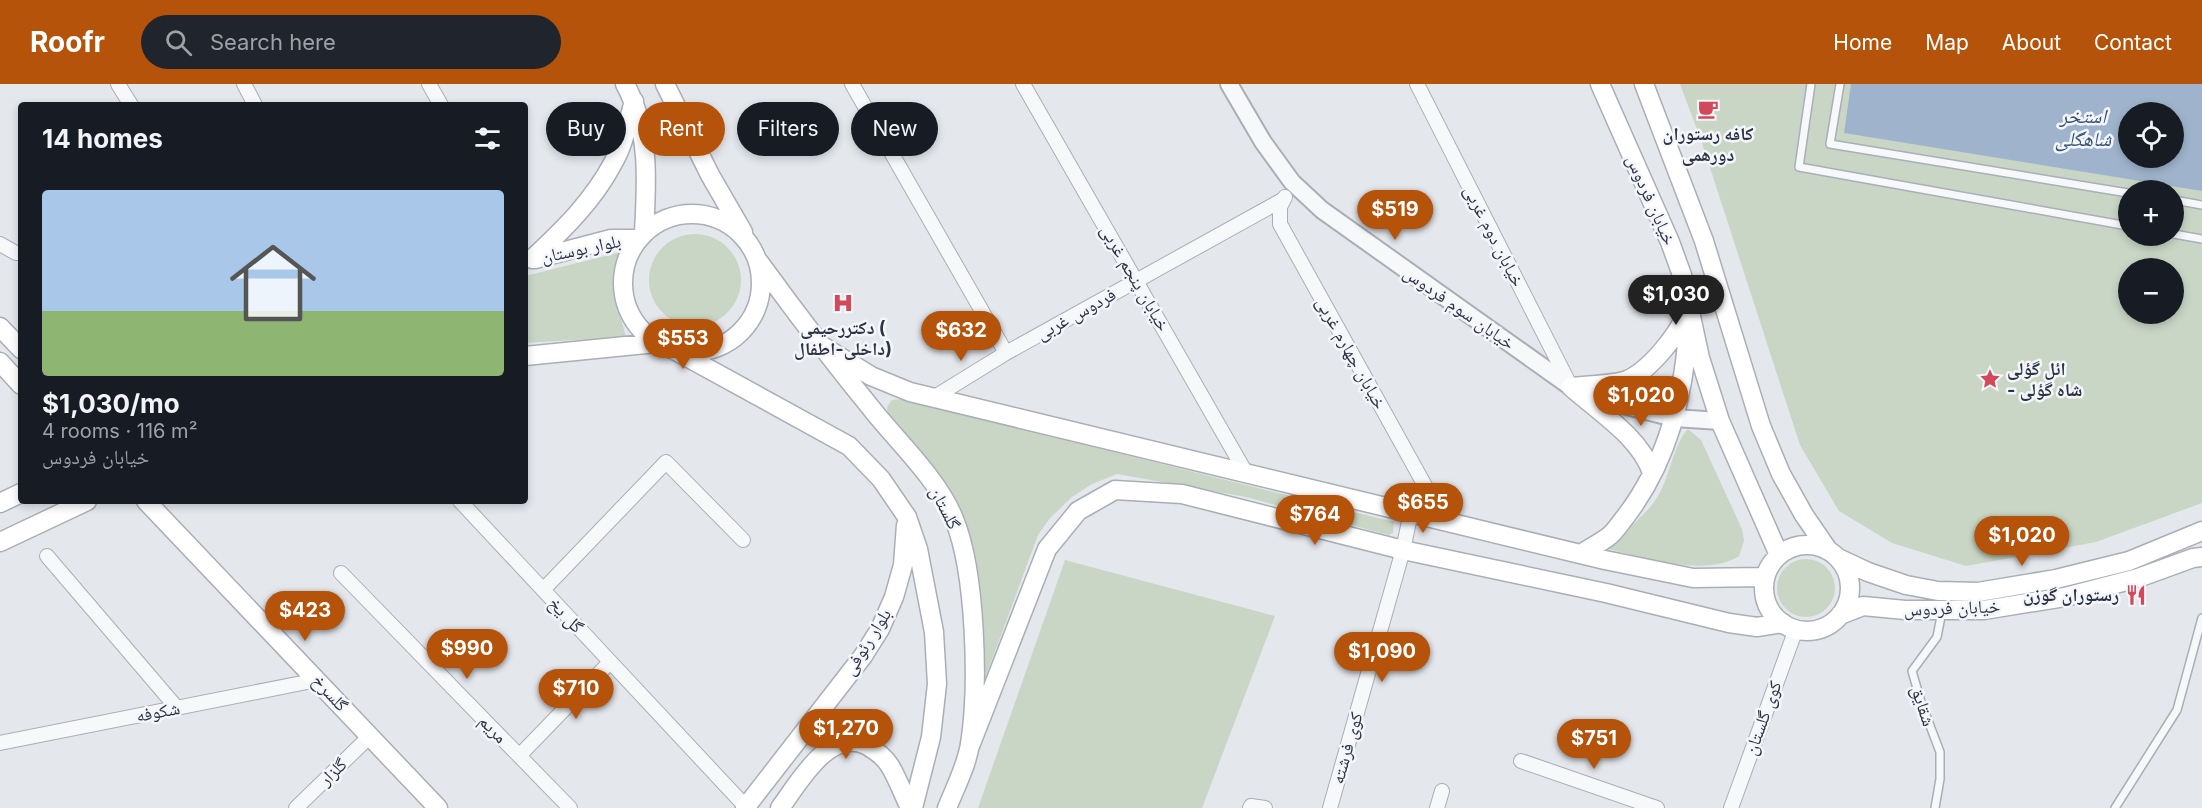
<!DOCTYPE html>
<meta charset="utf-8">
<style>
body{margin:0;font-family:Inter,"Noto Naskh Arabic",sans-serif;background:#20242c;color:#f1f3f6;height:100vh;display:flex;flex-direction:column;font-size:22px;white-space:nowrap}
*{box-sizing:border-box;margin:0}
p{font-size:20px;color:#9ea1a6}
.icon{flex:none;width:33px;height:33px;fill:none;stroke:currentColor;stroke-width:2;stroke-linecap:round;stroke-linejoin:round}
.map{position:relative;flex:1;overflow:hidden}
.side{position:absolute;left:18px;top:18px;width:510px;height:402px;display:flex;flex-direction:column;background:#171b24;border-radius:6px;box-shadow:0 3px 9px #0003}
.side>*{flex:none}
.hud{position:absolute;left:546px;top:18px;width:570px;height:54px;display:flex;gap:12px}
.buttons{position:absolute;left:2118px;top:18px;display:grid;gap:12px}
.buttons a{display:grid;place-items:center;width:66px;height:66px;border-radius:50%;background:#171b24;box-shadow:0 3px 9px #0003;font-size:30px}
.price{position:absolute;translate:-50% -51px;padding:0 14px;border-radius:21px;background:#b45309;color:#fff;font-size:20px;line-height:39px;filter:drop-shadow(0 2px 3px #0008)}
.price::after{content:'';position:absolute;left:50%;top:36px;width:18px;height:14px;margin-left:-9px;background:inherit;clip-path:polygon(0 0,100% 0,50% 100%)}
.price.current{background:#222;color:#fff}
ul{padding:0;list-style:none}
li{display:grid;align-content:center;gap:12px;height:318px;padding:0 24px}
li span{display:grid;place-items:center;height:186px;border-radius:6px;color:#555}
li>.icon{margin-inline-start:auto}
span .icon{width:108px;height:108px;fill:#fffc;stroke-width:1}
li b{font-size:26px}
h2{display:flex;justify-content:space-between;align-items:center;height:72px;padding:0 24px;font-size:26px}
.pill{padding:0 21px;border-radius:27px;background:#171b24;box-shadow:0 3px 9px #0003;font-size:21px;line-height:54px}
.pill.current{background:#b45309;color:#fff}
header{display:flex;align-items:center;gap:36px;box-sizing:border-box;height:84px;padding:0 30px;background:#b45309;color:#fff}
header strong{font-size:28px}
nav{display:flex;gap:33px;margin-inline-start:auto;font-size:21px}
.search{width:420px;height:54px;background:#20242c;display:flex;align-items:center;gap:15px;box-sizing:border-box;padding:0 21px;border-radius:33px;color:#9ea1a6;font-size:22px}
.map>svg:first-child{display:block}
.green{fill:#c9d6c5;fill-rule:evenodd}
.water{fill:#9fb4cc;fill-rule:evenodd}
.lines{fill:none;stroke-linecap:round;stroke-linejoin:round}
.service-casing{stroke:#a9aeb7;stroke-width:10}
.minor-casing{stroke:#a9aeb7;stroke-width:16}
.tertiary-casing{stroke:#a9aeb7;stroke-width:20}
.secondary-casing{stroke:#a9aeb7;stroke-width:21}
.service{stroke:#f7f8fa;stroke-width:7}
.minor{stroke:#f7f8fa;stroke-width:14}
.tertiary{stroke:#f7f8fa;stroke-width:16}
.secondary{stroke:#fff;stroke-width:18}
.labels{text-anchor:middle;stroke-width:5;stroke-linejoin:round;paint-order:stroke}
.poi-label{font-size:18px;font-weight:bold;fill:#2b3445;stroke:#f4f6f9}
.street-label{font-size:18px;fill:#2b3445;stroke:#f4f6f9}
.water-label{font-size:20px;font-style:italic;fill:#34527a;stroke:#f4f6f9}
</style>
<header>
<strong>Roofr</strong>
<div class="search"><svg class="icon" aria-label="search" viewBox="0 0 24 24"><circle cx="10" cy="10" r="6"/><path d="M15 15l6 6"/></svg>Search here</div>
<nav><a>Home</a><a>Map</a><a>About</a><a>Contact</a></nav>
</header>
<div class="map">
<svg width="2202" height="724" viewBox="0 0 2202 724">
<rect width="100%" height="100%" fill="#e4e7ec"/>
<path class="green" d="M1680,0H2202V419L2096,458L1966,482L1892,459L1839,427L1800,361L1701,56ZM2128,28H2174V74H2128ZM2128,106H2174V152H2128ZM2128,184H2174V230H2128Z
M649 196a46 46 0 1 1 92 0a46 46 0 1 1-92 0Z
M621,168L614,194L618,224L626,253L525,259V192Z
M901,315L1394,438L1393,449L1389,451L1246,413L1117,390L1092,400L1072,413L1050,434L1038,451L980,608C985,549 983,472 955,418C938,385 911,359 888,331L887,323L892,316Z
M1688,345L1701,356L1742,445L1744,457L1739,472C1706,494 1641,473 1605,464C1621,450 1647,431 1658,412C1669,394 1675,357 1688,345Z
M1777 504a29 29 0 1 1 58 0a29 29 0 1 1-58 0Z
M1065,476L1275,532L1202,724H978Z"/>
<path class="water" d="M1851,0H2202V107L1844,49ZM2128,28H2174V74H2128Z"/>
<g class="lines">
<g class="service-casing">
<path id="service" d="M1811,0L1799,83L2128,142
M1840,0L1830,60L2128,109
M2174,116L2202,121
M2174,150L2202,155
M1935,724L1940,695V668L1921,618L1912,587L1937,553L1942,527
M2115,724L2177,626L2202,534"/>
</g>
<g class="minor-casing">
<path id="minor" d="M118,0L131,21
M244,0L255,21
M429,0L441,21
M852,0L1006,269
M1023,0L1246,389
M1417,0L1571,303
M1285,113L1280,123V140L1444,436
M0,160L16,169H21
M933,314L1006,269L1284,115
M460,417L746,723
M47,472L177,624
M341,489L570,724
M543,506L666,378L743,456
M0,659L317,596
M519,672L610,578
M1521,677L1657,724
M296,724L370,652
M1250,724L1251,722L1265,724
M1330,724L1403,466L1411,428
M1437,724L1442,707
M1731,724L1796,545"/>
</g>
<g class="tertiary-casing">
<path id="tertiary" d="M1229,0L1263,58L1292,98L1322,126L1571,303L1627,322L1674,334L1720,337"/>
</g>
<g class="secondary-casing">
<path id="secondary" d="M625,0C650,46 647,97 644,148
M665,0L710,91L743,148
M1600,0L1670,158L1682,191L1700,274L1720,337L1779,471
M1644,0L1704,157L1761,342L1781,390L1804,431L1828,466
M623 199a69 69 0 1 1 138 0a69 69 0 1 1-138 0Z
M532,175C563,146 593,117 613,79C624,60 628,38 634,17
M535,175L611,155H638
M759,178C796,229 835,280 875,329C901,361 939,397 954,435C976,488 979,603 970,660C967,681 955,704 947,724
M0,243L21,265
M819,260L871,292L910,308L1605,476L1693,494L1765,493
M676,267L849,362L881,395L907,433L918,465L934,548L937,600L931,653L913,724
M525,272L656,259
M0,278L21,301
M1571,303C1585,301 1615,301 1627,296C1649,287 1678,251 1686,230
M1571,303C1599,328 1640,353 1652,389
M146,417L438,724
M0,419L21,409
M0,458L87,417
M1764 504a43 43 0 1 1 86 0a43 43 0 1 1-86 0Z
M1581,470C1590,464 1600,459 1608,453C1615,448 1621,438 1626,432C1667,378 1684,312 1688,246
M1838,474L1868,488L1906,501L1938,507L1978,508L2056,495L2129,477L2202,447
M1840,531L1863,522L1905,526H1984L2065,513L2138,494L2193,474L2202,473
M970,662L1047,465L1078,427L1115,406L1182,410L1403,466L1606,509L1729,539L1757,543L1783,539
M745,724L863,572L880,545L894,513L903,481L906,441
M780,724C798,700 829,643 866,661C875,666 884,672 890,682C898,695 903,710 910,724"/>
</g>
<use href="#service" class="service"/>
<use href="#minor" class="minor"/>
<use href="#tertiary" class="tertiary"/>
<use href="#secondary" class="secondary"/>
</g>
<defs>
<g id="cafe-bare" transform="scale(1.62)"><path d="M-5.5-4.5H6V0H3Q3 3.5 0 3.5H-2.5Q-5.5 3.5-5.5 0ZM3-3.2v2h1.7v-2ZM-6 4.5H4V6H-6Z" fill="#d1495b" stroke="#f4f6f9" stroke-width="2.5" paint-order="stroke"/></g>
<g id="hospital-bare" transform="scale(1.62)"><path d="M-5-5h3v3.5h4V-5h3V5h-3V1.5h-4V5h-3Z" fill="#d1495b" stroke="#f4f6f9" stroke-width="2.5" paint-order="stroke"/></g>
<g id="sight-bare" transform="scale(1.62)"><path d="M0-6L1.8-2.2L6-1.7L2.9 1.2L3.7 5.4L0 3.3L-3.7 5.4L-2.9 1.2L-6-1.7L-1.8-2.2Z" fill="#d1495b" stroke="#f4f6f9" stroke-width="2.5" paint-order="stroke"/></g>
<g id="restaurant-bare" transform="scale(1.62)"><path d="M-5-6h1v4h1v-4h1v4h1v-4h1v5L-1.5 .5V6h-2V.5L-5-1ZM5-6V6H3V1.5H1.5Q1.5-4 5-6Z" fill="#d1495b" stroke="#f4f6f9" stroke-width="2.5" paint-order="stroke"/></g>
</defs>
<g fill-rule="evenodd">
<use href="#cafe-bare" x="1708" y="25"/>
<use href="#hospital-bare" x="843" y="219"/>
<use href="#sight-bare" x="1990" y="295"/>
<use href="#restaurant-bare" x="2136" y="511"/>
</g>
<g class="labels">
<g class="poi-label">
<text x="1708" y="56">کافه رستوران<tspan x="1708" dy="21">دورهمی</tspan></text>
<text x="843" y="250">دکتررحیمی (<tspan x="843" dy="21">داخلی-اطفال)</tspan></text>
<text x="2007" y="291" text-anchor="start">ائل گؤلی<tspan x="2007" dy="21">- شاه گؤلی</tspan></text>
<text x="2119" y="517" text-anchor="end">رستوران گوزن</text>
</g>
<g class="street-label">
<text transform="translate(1651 116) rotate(66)" y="6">خیابان فردوس</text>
<text transform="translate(1494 152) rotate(63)" y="6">خیابان دوم غربی</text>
<text transform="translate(581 165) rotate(-12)" y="6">بلوار بوستان</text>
<text transform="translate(1135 194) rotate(60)" y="6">خیابان پنجم غربی</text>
<text transform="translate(1459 224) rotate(35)" y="6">خیابان سوم فردوس</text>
<text transform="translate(1076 230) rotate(-29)" y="6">فردوس غربی</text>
<text transform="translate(1351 269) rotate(61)" y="6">خیابان چهارم غربی</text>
<text transform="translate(945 424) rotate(63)" y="6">گلستان</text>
<text transform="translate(1952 524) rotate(-2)" y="6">خیابان فردوس</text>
<text transform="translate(566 531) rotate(47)" y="6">گل یخ</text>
<text transform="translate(867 558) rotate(-58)" y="6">بلوار رئوفی</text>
<text transform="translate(330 609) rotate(47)" y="6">گلسرخ</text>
<text transform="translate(1923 622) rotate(72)" y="6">شقایق</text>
<text transform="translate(158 628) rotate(-11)" y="6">شکوفه</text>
<text transform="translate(1763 634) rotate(-70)" y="6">کوی گلستان</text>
<text transform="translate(493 645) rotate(46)" y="6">مریم</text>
<text transform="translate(1347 664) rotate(-74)" y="6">کوی فرشته</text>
<text transform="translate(333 688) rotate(-44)" y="6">گلزار</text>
</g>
<g class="water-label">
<text x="2083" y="39">استخر<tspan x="2083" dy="23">شاهگلی</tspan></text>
</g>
</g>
</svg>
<div class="buttons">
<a><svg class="icon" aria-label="locate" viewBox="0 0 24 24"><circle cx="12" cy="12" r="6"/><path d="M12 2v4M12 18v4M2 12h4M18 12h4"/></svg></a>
<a>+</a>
<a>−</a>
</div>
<b class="price" style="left:1395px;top:157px">$519</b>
<b class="price current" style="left:1676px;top:242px">$1,030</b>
<b class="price" style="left:961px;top:278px">$632</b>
<b class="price" style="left:683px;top:286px">$553</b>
<b class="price" style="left:1641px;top:343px">$1,020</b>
<b class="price" style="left:1423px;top:450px">$655</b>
<b class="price" style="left:1315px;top:462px">$764</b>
<b class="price" style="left:2022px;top:483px">$1,020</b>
<b class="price" style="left:305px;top:558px">$423</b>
<b class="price" style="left:467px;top:596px">$990</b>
<b class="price" style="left:1382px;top:599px">$1,090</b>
<b class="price" style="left:576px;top:636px">$710</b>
<b class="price" style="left:846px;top:676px">$1,270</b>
<b class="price" style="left:1594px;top:686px">$751</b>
<div class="hud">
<a class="pill">Buy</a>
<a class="pill current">Rent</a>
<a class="pill">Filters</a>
<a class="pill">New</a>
</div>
<section class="side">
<h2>14 homes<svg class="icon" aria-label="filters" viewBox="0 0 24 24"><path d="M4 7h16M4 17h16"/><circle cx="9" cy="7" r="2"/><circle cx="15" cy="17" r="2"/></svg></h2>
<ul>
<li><span style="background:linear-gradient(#a9c7e8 65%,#8fb573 0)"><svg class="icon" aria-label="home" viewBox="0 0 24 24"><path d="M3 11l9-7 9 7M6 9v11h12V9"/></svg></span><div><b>$1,030/mo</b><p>4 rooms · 116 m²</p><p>خیابان فردوس</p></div></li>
</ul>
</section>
</div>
